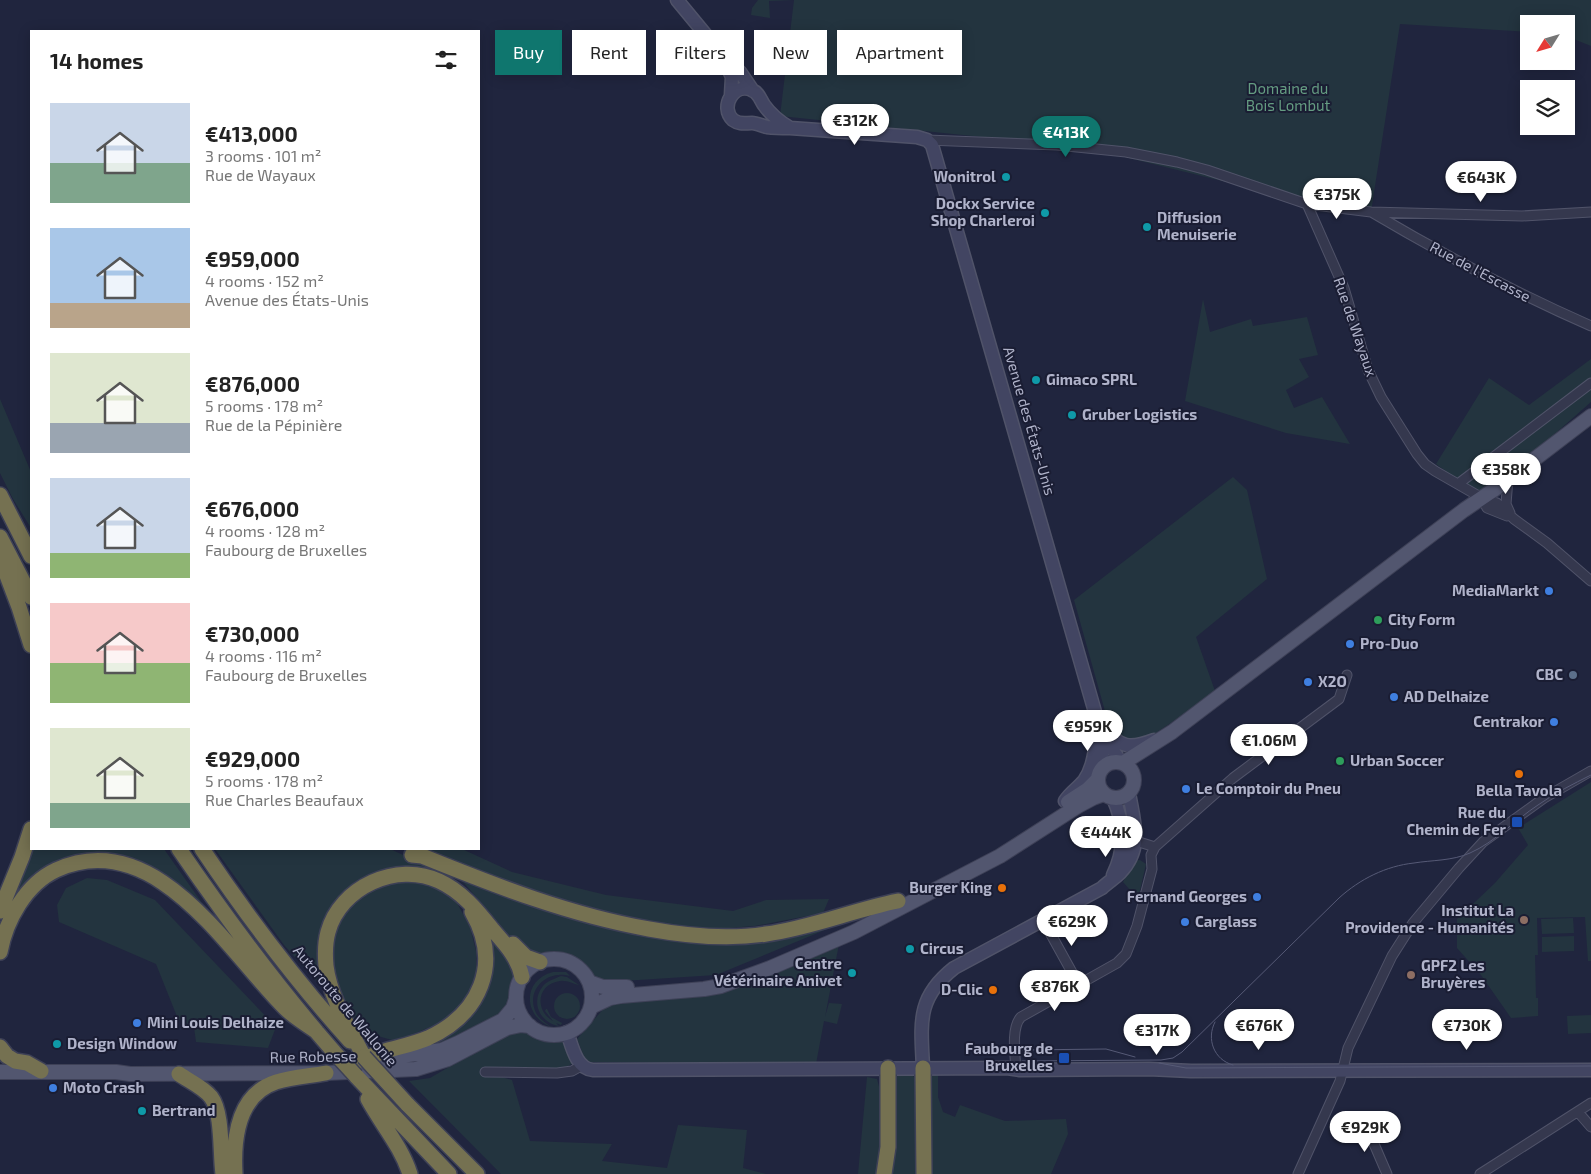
<!DOCTYPE html>
<meta charset="utf-8">
<style>
body{margin:0;font-family:"Exo 2",sans-serif;background:#f6f6f6;color:#222;height:100vh;display:flex;flex-direction:column;font-size:19px;white-space:nowrap}
*{box-sizing:border-box;margin:0}
p{font-size:16px;color:#767676}
.icon{flex:none;width:28px;height:28px;fill:none;stroke:currentColor;stroke-width:2;stroke-linecap:round;stroke-linejoin:round}
.map{position:relative;flex:1;overflow:hidden}
.drawer{position:absolute;left:30px;top:30px;width:450px;height:820px;display:flex;flex-direction:column;background:#fff;border-radius:0px;box-shadow:0 2px 12px #0003}
.drawer>*{flex:none}
.banner{position:absolute;left:495px;top:30px;width:475px;height:45px;display:flex;gap:10px}
.needle{width:32px;rotate:233deg}
.fabs{position:absolute;left:1520px;top:15px;display:grid;gap:10px}
.fabs a{display:grid;place-items:center;width:55px;height:55px;border-radius:0px;background:#fff;box-shadow:0 2px 12px #0003;font-size:25px}
.price{position:absolute;translate:-50% -42px;padding:0 11px;border-radius:18px;background:#fff;color:#222;font-size:16px;line-height:32px;filter:drop-shadow(0 1px 2px #0008)}
.price::after{content:'';position:absolute;left:50%;top:30px;width:15px;height:11px;margin-left:-8px;background:inherit;clip-path:polygon(0 0,100% 0,50% 100%)}
.price.current{background:#0f766e;color:#fff}
ul{padding:0;list-style:none}
li{display:flex;align-items:center;gap:15px;height:125px;padding:0 20px}
li span{display:grid;place-items:center;flex:none;width:140px;height:100px;border-radius:0px;color:#555}
li>.icon{margin-inline-start:auto}
span .icon{width:60px;height:60px;fill:#fffc;stroke-width:1}
li b{font-size:21px}
h2{display:flex;justify-content:space-between;align-items:center;height:60px;padding:0 20px;font-size:21px}
.pill{padding:0 18px;border-radius:0px;background:#fff;box-shadow:0 2px 12px #0003;font-size:18px;line-height:45px}
.pill.current{background:#0f766e;color:#fff}
.map>svg:first-child{display:block}
.green{fill:#23343f}
.lines{fill:none;stroke-linecap:round;stroke-linejoin:round}
.street-casing{stroke:#505369;stroke-width:11}
.secondary-casing{stroke:#505369;stroke-width:15}
.primary-casing{stroke:#3e4157;stroke-width:16}
.highway-casing{stroke:#3d4056;stroke-width:18}
.street{stroke:#35384e;stroke-width:9}
.secondary{stroke:#424562;stroke-width:12}
.primary{stroke:#52566f;stroke-width:14}
.highway{stroke:#757151;stroke-width:15}
.tram{stroke:#565a76;stroke-width:1}
.highway-bridge-casing{stroke:#3d4056;stroke-width:18;stroke-linecap:butt}
.highway-bridge{stroke:#757151;stroke-width:15}
.culture-dot{fill:#0f9aa8;stroke:#1a1d33;stroke-width:2}
.shop-dot{fill:#3f7fe0;stroke:#1a1d33;stroke-width:2}
.leisure-dot{fill:#2e9e5b;stroke:#1a1d33;stroke-width:2}
.service-dot{fill:#5c6f8a;stroke:#1a1d33;stroke-width:2}
.food-dot{fill:#e8710a;stroke:#1a1d33;stroke-width:2}
.transit-dot{fill:#1a4fb4;stroke:#1a1d33;stroke-width:2}
.education-dot{fill:#8d6e63;stroke:#1a1d33;stroke-width:2}
.labels{text-anchor:middle;stroke-width:4;stroke-linejoin:round;paint-order:stroke}
.park-label{font-size:15px;fill:#659d82;stroke:#1a1d33}
.poi-label{font-size:15px;font-weight:bold;fill:#b0b3ca;stroke:#1a1d33;text-anchor:start}
.street-label{font-size:15px;fill:#b0b3ca;stroke:#1a1d33}
</style>
<div class="map">
<svg width="1591" height="1174" viewBox="0 0 1591 1174">
<rect width="100%" height="100%" fill="#20253e"/>
<path class="green" d="M758,0H1591V46L1566,36V24H1529V32L1400,24L1371,212L1299,200L1088,148L780,116L794,0L769,1L770,18L751,15L752,8Z
M1203,299L1210,332L1251,319L1253,326L1307,317L1318,355L1299,359L1309,377L1286,390L1294,408L1322,397L1350,444L1286,433L1185,401Z
M1591,359V402L1482,498L1436,464L1489,378L1529,405Z
M0,399L31,472V528L13,499L0,473Z
M1233,477L1247,490L1267,579L1196,637L1215,691L1190,710L1138,745L1113,740L1074,600Z
M1591,782V961H1588L1585,917L1537,918L1538,955H1535L1536,998H1538V1016L1511,1018L1481,975L1457,948V919L1495,883L1528,845L1518,828Z
M32,849H164L207,910C194,903 185,889 172,880C140,858 98,845 61,861C56,863 51,865 47,868C33,878 21,893 9,906Z
M215,849H390L434,869L453,883L412,869L336,905L326,992L284,945Z
M414,849H462L512,872L606,895L733,911L766,900L829,899L823,913L755,926L704,930L623,919L561,902Z
M1140,860L1146,864L1138,899L1123,882L1134,861Z
M445,869L510,899L597,926L657,937L849,920L716,975L607,982L593,976L583,964L572,956L561,954L542,955L519,947L464,883Z
M87,878L107,880L155,900L276,1027L268,1048L196,1042L194,1027L178,1019L156,964L59,922L57,905L66,888Z
M415,880L433,885L456,901L470,927L476,951V979L464,1004L440,1023L409,1036L392,1040L374,1035L353,1019L341,998L334,977L331,956L334,934L341,915L355,899L383,883Z
M1573,918L1574,933L1542,934L1541,919Z
M477,922L519,964L506,1010L442,1050L414,1043L429,1037L482,986Z
M1574,936V951L1542,952V937Z
M839,944L825,1017L829,1003L842,1004L837,1024L824,1021L816,1064L591,1062L585,1060L577,1039L606,1006L616,1000L683,997Z
M553,972H566L570,976C547,969 525,990 536,1013C539,1019 546,1023 551,1027C523,1016 522,980 553,972Z
M561,976L567,977L579,985C573,984 567,980 560,981C537,984 534,1010 553,1021L545,1011L546,1009H547L551,1017L562,1023L561,1025L556,1023L559,1026C540,1023 530,1002 543,986C547,981 554,979 561,976Z
M554 1006a13 13 0 1 1 26 0a13 13 0 1 1-26 0Z
M1591,1015V1033L1568,1034L1567,1016Z
M521,1025L537,1035L564,1041L573,1063L557,1073H488L512,1080L530,1141L612,1144L602,1161L667,1168L678,1125L747,1130L743,1168L766,1174H501L409,1081L430,1078Z
M902,1074L912,1075L917,1080L918,1174H888L895,1077Z
M938,1075V1097L943,1112L955,1117L960,1105L1005,1121L1066,1119L1068,1134L1051,1174H924L923,1076Z
M867,1077L877,1079L881,1094L879,1174H858Z"/>
<g class="lines">
<g class="street-casing">
<path id="street" d="M927,140L1057,145L1126,152L1177,162L1207,170L1307,204L1371,212L1522,216L1591,212
M1307,204L1344,288L1368,370L1381,397L1417,454L1425,464L1435,471L1482,498L1497,503L1514,519L1547,543L1591,581
M1373,213C1444,255 1516,293 1591,326
M1508,479L1506,504L1510,513
M1458,484L1591,383
M1482,498L1487,508L1507,516
M1124,844L1136,841L1155,847
M1043,920L1079,985
M1016,1069C1015,1055 1011,1027 1021,1017L1117,963L1126,954L1137,926L1152,869L1151,855L1155,847L1233,778L1339,699L1347,675
M485,1072L557,1073L572,1071L581,1066
M1578,1112L1591,1127
M1365,1123L1387,1174
M1298,1174L1340,1081L1348,1048L1392,956L1413,923L1459,868L1483,842L1544,798L1591,771
M1480,1174L1591,1103"/>
</g>
<g class="secondary-casing">
<path id="secondary" d="M677,0L720,52L740,72L753,91
M724,59L732,77L731,95
M790,128C780,122 771,115 764,105C760,99 759,93 752,90C734,82 719,107 733,120C740,125 745,123 752,123C757,123 762,126 767,127C775,128 782,128 790,128L917,137L927,140L932,145L1095,712L1104,766
M1103,729C1121,748 1130,749 1154,740
M1106,734L1114,752L1121,762
M1113,798C1125,824 1126,849 1113,875
M1065,801C1070,793 1078,788 1084,781C1093,768 1094,754 1097,739
M567,1032C572,1046 576,1069 593,1070L1007,1068L1020,1070L1149,1069L1191,1071L1591,1070
M923,1068C921,1023 916,998 954,968L1102,888C1107,883 1115,878 1120,873C1144,848 1134,823 1129,793"/>
</g>
<g class="primary-casing">
<path id="primary" d="M1098 780a18 18 0 1 1 36 0a18 18 0 1 1-36 0Z
M1123,763L1172,732L1464,510L1498,487L1591,416
M1068,802L1088,789L1098,779
M516 997a38 38 0 1 1 76 0a38 38 0 1 1-76 0Z
M589,982L603,987H627
M591,1007L610,998L621,996L704,989L721,986L770,968L854,932L902,907L1000,856L1078,806L1093,798L1104,794
M367,1061L442,1050L458,1043L503,1020L513,1008L516,999
M0,1072H116L130,1074L326,1073L416,1069L448,1059L507,1028L521,1025L530,1026"/>
</g>
<g class="highway-casing">
<path id="highway" d="M0,495L31,556
M0,537L31,597
M0,552L1,560L19,607L31,645
M179,849C227,919 278,988 334,1052
M202,849C247,916 296,981 350,1041
M412,855L422,856C496,886 570,915 649,929C687,936 727,940 766,934C811,928 853,910 898,901
M0,911L22,857L31,829
M513,944L526,957L540,962
M0,952C6,920 26,884 56,870C155,825 227,950 285,1008C294,1017 306,1024 316,1031
M0,1047L7,1056L15,1061L27,1063L41,1071
M364,1057C350,1029 330,998 326,966C325,955 325,943 328,932C340,887 397,861 439,881C461,891 477,910 492,929C505,944 518,957 522,977
M352,1063C363,1059 374,1055 385,1051C399,1047 414,1044 428,1038C480,1014 502,964 472,912
M923,1068L924,1174
M179,1074C189,1081 203,1087 211,1097C223,1113 220,1153 223,1174
M356,1076L449,1174
M368,1099C382,1125 401,1146 410,1174
M407,1104L477,1174
M235,1174C233,1139 237,1095 276,1082C292,1077 310,1076 326,1073
M884,1174L888,1147V1068"/>
</g>
<use href="#street" class="street"/>
<use href="#secondary" class="secondary"/>
<use href="#primary" class="primary"/>
<use href="#highway" class="highway"/>
<path class="tram" d="M1215,1022C1206,1039 1214,1060 1233,1065
M1022,1050L1106,1049L1135,1057
M1022,1061L1161,1060L1173,1058L1182,1052L1339,898C1360,879 1386,866 1414,863C1432,860 1452,861 1470,853C1495,842 1515,820 1538,805C1555,793 1573,784 1591,775
M1159,1063L1186,1068L1591,1066"/>
<g class="highway-bridge-casing">
<path id="highway-bridge" d="M334,1052L356,1076
M364,1057L407,1104"/>
</g>
<use href="#highway-bridge" class="highway-bridge"/>
</g>
<g class="culture-dot">
<circle cx="1006" cy="177" r="5"/>
<circle cx="1045" cy="213" r="5"/>
<circle cx="1147" cy="227" r="5"/>
<circle cx="1036" cy="380" r="5"/>
<circle cx="1072" cy="415" r="5"/>
<circle cx="910" cy="949" r="5"/>
<circle cx="852" cy="973" r="5"/>
<circle cx="57" cy="1044" r="5"/>
<circle cx="142" cy="1111" r="5"/>
</g>
<g class="shop-dot">
<circle cx="1549" cy="591" r="5"/>
<circle cx="1350" cy="644" r="5"/>
<circle cx="1308" cy="682" r="5"/>
<circle cx="1394" cy="697" r="5"/>
<circle cx="1554" cy="722" r="5"/>
<circle cx="1186" cy="789" r="5"/>
<circle cx="1257" cy="897" r="5"/>
<circle cx="1185" cy="922" r="5"/>
<circle cx="137" cy="1023" r="5"/>
<circle cx="53" cy="1088" r="5"/>
</g>
<g class="leisure-dot">
<circle cx="1378" cy="620" r="5"/>
<circle cx="1340" cy="761" r="5"/>
</g>
<circle class="service-dot" cx="1573" cy="675" r="5"/>
<g class="food-dot">
<circle cx="1519" cy="774" r="5"/>
<circle cx="1002" cy="888" r="5"/>
<circle cx="993" cy="990" r="5"/>
</g>
<g class="transit-dot">
<rect x="1511" y="816" width="12" height="12" rx="2.5"/>
<rect x="1058" y="1052" width="12" height="12" rx="2.5"/>
</g>
<g class="education-dot">
<circle cx="1524" cy="920" r="5"/>
<circle cx="1411" cy="975" r="5"/>
</g>
<g class="labels">
<g class="park-label">
<text x="1288" y="94">Domaine du<tspan x="1288" dy="17">Bois Lombut</tspan></text>
</g>
<g class="poi-label">
<text x="996" y="182" text-anchor="end">Wonitrol</text>
<text x="1035" y="209" text-anchor="end">Dockx Service<tspan x="1035" dy="17">Shop Charleroi</tspan></text>
<text x="1157" y="223">Diffusion<tspan x="1157" dy="17">Menuiserie</tspan></text>
<text x="1046" y="385">Gimaco SPRL</text>
<text x="1082" y="420">Gruber Logistics</text>
<text x="1539" y="596" text-anchor="end">MediaMarkt</text>
<text x="1388" y="625">City Form</text>
<text x="1360" y="649">Pro-Duo</text>
<text x="1563" y="680" text-anchor="end">CBC</text>
<text x="1318" y="687">X2O</text>
<text x="1404" y="702">AD Delhaize</text>
<text x="1544" y="727" text-anchor="end">Centrakor</text>
<text x="1350" y="766">Urban Soccer</text>
<text x="1196" y="794">Le Comptoir du Pneu</text>
<text x="1519" y="796" text-anchor="middle">Bella Tavola</text>
<text x="1506" y="818" text-anchor="end">Rue du<tspan x="1506" dy="17">Chemin de Fer</tspan></text>
<text x="992" y="893" text-anchor="end">Burger King</text>
<text x="1247" y="902" text-anchor="end">Fernand Georges</text>
<text x="1514" y="916" text-anchor="end">Institut La<tspan x="1514" dy="17">Providence - Humanités</tspan></text>
<text x="1195" y="927">Carglass</text>
<text x="920" y="954">Circus</text>
<text x="842" y="969" text-anchor="end">Centre<tspan x="842" dy="17">Vétérinaire Anivet</tspan></text>
<text x="1421" y="971">GPF2 Les<tspan x="1421" dy="17">Bruyères</tspan></text>
<text x="983" y="995" text-anchor="end">D-Clic</text>
<text x="147" y="1028">Mini Louis Delhaize</text>
<text x="67" y="1049">Design Window</text>
<text x="1053" y="1054" text-anchor="end">Faubourg de<tspan x="1053" dy="17">Bruxelles</tspan></text>
<text x="63" y="1093">Moto Crash</text>
<text x="152" y="1116">Bertrand</text>
</g>
<g class="street-label">
<text transform="translate(1480 272) rotate(28)" y="5">Rue de l'Escasse</text>
<text transform="translate(1355 327) rotate(71)" y="5">Rue de Wayaux</text>
<text transform="translate(1029 421) rotate(74)" y="5">Avenue des États-Unis</text>
<text transform="translate(345 1006) rotate(50)" y="5">Autoroute de Wallonie</text>
<text transform="translate(313 1057) rotate(-1)" y="5">Rue Robesse</text>
</g>
</g>
</svg>
<div class="fabs">
<a><svg class="needle" viewBox="-14 -14 28 28"><path d="M0-13l5 13h-10z" fill="#e53935"/><path d="M0 13l5-13h-10z" fill="#767676"/></svg></a>
<a><svg class="icon" aria-label="layers" viewBox="0 0 24 24"><path d="M12 4l9 5-9 5-9-5zM3 14l9 5 9-5"/></svg></a>
</div>
<b class="price" style="left:855px;top:146px">€312K</b>
<b class="price current" style="left:1066px;top:158px">€413K</b>
<b class="price" style="left:1481px;top:203px">€643K</b>
<b class="price" style="left:1337px;top:220px">€375K</b>
<b class="price" style="left:1506px;top:495px">€358K</b>
<b class="price" style="left:1088px;top:752px">€959K</b>
<b class="price" style="left:1269px;top:766px">€1.06M</b>
<b class="price" style="left:1106px;top:858px">€444K</b>
<b class="price" style="left:1072px;top:947px">€629K</b>
<b class="price" style="left:1055px;top:1012px">€876K</b>
<b class="price" style="left:1259px;top:1051px">€676K</b>
<b class="price" style="left:1467px;top:1051px">€730K</b>
<b class="price" style="left:1157px;top:1056px">€317K</b>
<b class="price" style="left:1365px;top:1153px">€929K</b>
<div class="banner">
<a class="pill current">Buy</a>
<a class="pill">Rent</a>
<a class="pill">Filters</a>
<a class="pill">New</a>
<a class="pill">Apartment</a>
</div>
<section class="drawer">
<h2>14 homes<svg class="icon" aria-label="filters" viewBox="0 0 24 24"><path d="M4 7h16M4 17h16"/><circle cx="9" cy="7" r="2"/><circle cx="15" cy="17" r="2"/></svg></h2>
<ul>
<li><span style="background:linear-gradient(#c9d6e8 60%,#7fa58c 0)"><svg class="icon" aria-label="home" viewBox="0 0 24 24"><path d="M3 11l9-7 9 7M6 9v11h12V9"/></svg></span><div><b>€413,000</b><p>3 rooms · 101 m²</p><p>Rue de Wayaux</p></div></li>
<li><span style="background:linear-gradient(#a9c7e8 75%,#b9a48a 0)"><svg class="icon" aria-label="home" viewBox="0 0 24 24"><path d="M3 11l9-7 9 7M6 9v11h12V9"/></svg></span><div><b>€959,000</b><p>4 rooms · 152 m²</p><p>Avenue des États-Unis</p></div></li>
<li><span style="background:linear-gradient(#dfe7d0 70%,#9aa5b1 0)"><svg class="icon" aria-label="home" viewBox="0 0 24 24"><path d="M3 11l9-7 9 7M6 9v11h12V9"/></svg></span><div><b>€876,000</b><p>5 rooms · 178 m²</p><p>Rue de la Pépinière</p></div></li>
<li><span style="background:linear-gradient(#c9d6e8 75%,#8fb573 0)"><svg class="icon" aria-label="home" viewBox="0 0 24 24"><path d="M3 11l9-7 9 7M6 9v11h12V9"/></svg></span><div><b>€676,000</b><p>4 rooms · 128 m²</p><p>Faubourg de Bruxelles</p></div></li>
<li><span style="background:linear-gradient(#f6c9c9 60%,#8fb573 0)"><svg class="icon" aria-label="home" viewBox="0 0 24 24"><path d="M3 11l9-7 9 7M6 9v11h12V9"/></svg></span><div><b>€730,000</b><p>4 rooms · 116 m²</p><p>Faubourg de Bruxelles</p></div></li>
<li><span style="background:linear-gradient(#dfe7d0 75%,#7fa58c 0)"><svg class="icon" aria-label="home" viewBox="0 0 24 24"><path d="M3 11l9-7 9 7M6 9v11h12V9"/></svg></span><div><b>€929,000</b><p>5 rooms · 178 m²</p><p>Rue Charles Beaufaux</p></div></li>
</ul>
</section>
</div>
